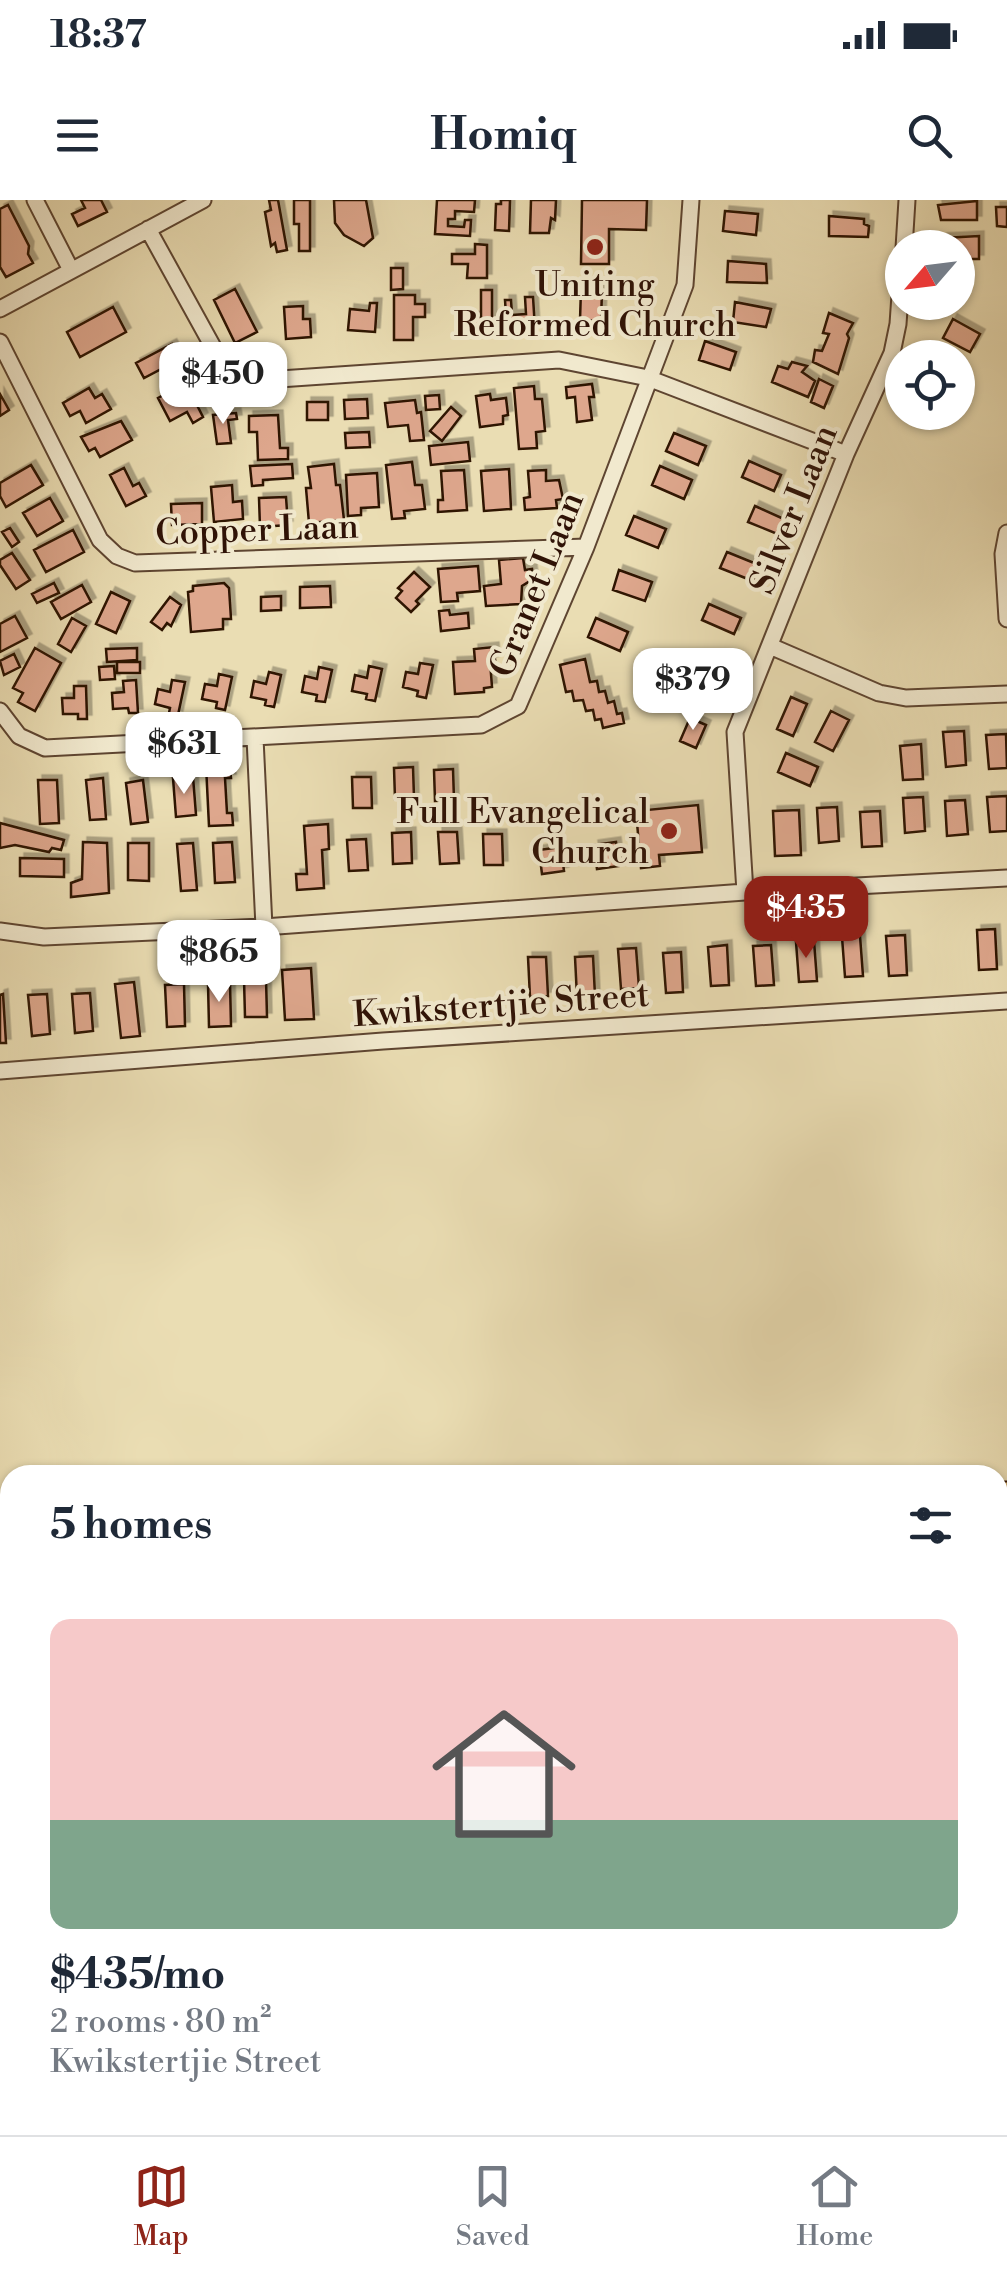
<!DOCTYPE html>
<meta charset="utf-8">
<style>
body{margin:0;font-family:"Libre Bodoni",serif;background:#f6f6f7;color:#1f2937;height:100vh;display:flex;flex-direction:column;font-size:38px;white-space:nowrap}
*{box-sizing:border-box;margin:0}
p{font-size:32px;color:#747a83}
.icon{flex:none;width:55px;height:55px;fill:none;stroke:currentColor;stroke-width:2;stroke-linecap:round;stroke-linejoin:round}
.map{position:relative;flex:1;overflow:hidden}
.drawer{position:absolute;left:0px;top:1265px;width:1008px;height:670px;display:flex;flex-direction:column;background:#fff;border-radius:30px 30px 0 0;box-shadow:0 2px 8px #0004}
.drawer>*{flex:none}
.needle{width:65px;rotate:242deg}
.fabs{position:absolute;left:885px;top:30px;display:grid;gap:20px}
.fabs a{display:grid;place-items:center;width:90px;height:90px;border-radius:50%;background:#fff;box-shadow:0 2px 8px #0004;font-size:50px}
.price{position:absolute;translate:-50% -85px;padding:0 22px;border-radius:20px;background:#fff;color:#222;font-size:32px;line-height:65px;filter:drop-shadow(0 2px 5px #0008)}
.price::after{content:'';position:absolute;left:50%;top:60px;width:30px;height:22px;margin-left:-15px;background:inherit;clip-path:polygon(0 0,100% 0,50% 100%)}
.price.current{background:#8f2418;color:#fff}
ul{padding:0;list-style:none}
li{display:grid;align-content:center;gap:20px;height:530px;padding:0 50px}
li span{display:grid;place-items:center;height:310px;border-radius:20px;color:#555}
li>.icon{margin-inline-start:auto}
span .icon{width:180px;height:180px;fill:#fffc;stroke-width:1}
li b{font-size:42px}
h2{display:flex;justify-content:space-between;align-items:center;height:120px;padding:0 50px;font-size:42px}
.status{display:flex;justify-content:space-between;align-items:center;height:70px;padding:0 50px;background:#fff;direction:ltr}
.status svg{height:28px;fill:currentColor}
header{display:flex;justify-content:space-between;align-items:center;height:130px;padding:0 50px;background:#fff;font-size:45px;font-weight:700}
.tab-bar{display:flex;justify-content:space-around;align-items:center;height:140px;border-top:2px solid #e0e1e3;background:#fff;font-size:28px;color:#747a83}
.tab-bar a{display:grid;justify-items:center;gap:5px}
.tab-bar .current{color:#8f2418}
.map>svg:first-child{display:block}
.building{fill:#dea78d;stroke:#2f1206;stroke-width:2.5;filter:url(#shadow)}
.lines{fill:none;stroke-linecap:round;stroke-linejoin:round}
.minor-casing{stroke:#5e4531;stroke-width:19}
.primary-casing{stroke:#2f1206;stroke-width:29}
.minor{stroke:#f1e9ce;stroke-width:15}
.primary{stroke:#e5be7a;stroke-width:25}
.poi-dot{fill:#8f2418;stroke:#f1e9ce;stroke-width:4}
.labels{text-anchor:middle;stroke-width:8;stroke-linejoin:round;paint-order:stroke}
.poi-label{font-size:35px;fill:#2f1206;stroke:#f1e9ce}
.street-label{font-size:35px;fill:#2f1206;stroke:#f1e9ce}
</style>
<div class="status"><b>18:37</b><svg viewBox="0 0 49 12"><path d="M0 12V9h3v3zM5 12V6h3v6zM10 12V3h3v9zM15 12V0h3v12zM26 1h20v11H26zM47 4h2v5h-2z"/></svg></div>
<header><svg class="icon" aria-label="menu" viewBox="0 0 24 24"><path d="M4 6h16M4 12h16M4 18h16"/></svg>Homiq<svg class="icon" aria-label="search" viewBox="0 0 24 24"><circle cx="10" cy="10" r="6"/><path d="M15 15l6 6"/></svg></header>
<div class="map">
<svg width="1007" height="1935" viewBox="0 0 1007 1935">
<defs>
<filter id="shadow"><feDropShadow dx="4.5" dy="-4.5" stdDeviation="0" flood-color="#0004"/></filter>
</defs>
<rect width="100%" height="100%" fill="#eaddb3"/>
<filter id="stains"><feTurbulence type="fractalNoise" baseFrequency=".002" numOctaves="4"/><feColorMatrix values="0 0 0 0 .2 0 0 0 0 .09 0 0 0 0 .02 0 0 0 .5 -.17"/></filter>
<radialGradient id="worn" r=".72"><stop offset=".6" stop-color="#630" stop-opacity="0"/><stop offset="1" stop-color="#630" stop-opacity=".3"/></radialGradient>
<path class="building" d="M81,0H101L107,12L78,26L72,14L85,8Z
M269,0H278L287,50L277,52L275,43L271,46L265,12L271,10Z
M294,0H310V51H299V24H294Z
M334,0H366L373,38L364,46L344,35L335,23Z
M437,0H475L474,12L455,11V19H448V26L464,27L465,20H471L470,36L435,34Z
M501,0H510L509,31L495,30L496,4H501Z
M531,0H556L555,20L551,18L549,33H530Z
M582,0H647L646,30L609,29V64H581Z
M977,1V20H941L938,5Z
M8,5L29,46L28,54L33,63L6,77L0,67V9Z
M996,7H1007V27L997,26Z
M725,11L758,14L756,35L723,31Z
M829,16L864,19V24L869,26L868,37L829,36Z
M979,36V59H958V48H942L943,38Z
M475,44L487,45V78H467L468,64H452V54H475Z
M728,61L766,64L767,83L727,82Z
M391,68H403V89L391,90Z
M235,89L257,132L235,143L214,100Z
M581,89L602,90L601,121L580,120Z
M481,90H492V136H457V116L481,117Z
M394,95H415V104H425V117H413V140H394Z
M525,97H533L535,129L507,130L505,100H511L512,115L526,114Z
M735,102L771,109L766,127L733,122Z
M370,103H377L375,132L348,130L350,109L369,111Z
M303,106V119H310L311,137L286,139L284,107Z
M113,107L126,132L80,157L67,132Z
M829,113L853,123L847,134L849,138L838,174L813,162L815,150L822,151L829,134L823,133Z
M953,119L980,134L970,152L943,138Z
M705,141L736,152L730,170L699,160Z
M172,144L180,159L144,178L136,163Z
M792,162L807,166L802,172L815,181L808,197L772,182L778,166L788,169Z
M819,179L833,186L824,208L811,202Z
M190,181L202,204L198,207L203,217L193,223L187,212L170,221L158,198Z
M592,184L594,197H589L592,220L577,222L575,197L567,198L566,187Z
M534,186L535,199H542L545,231L536,232L537,248L519,249L514,188Z
M89,188L95,198L102,194L111,209L86,223L80,211L70,216L63,203Z
M0,194L9,210L0,216Z
M490,194L491,200L506,198L508,215L503,216V224L480,227L476,196Z
M439,195L440,209L426,210L425,196Z
M367,199L368,218L345,219L344,200Z
M415,200L417,213L421,212L424,240L410,241L408,225L388,227L385,203Z
M307,202H328V220H307Z
M451,207L461,216L442,241L430,231Z
M236,213L237,219L228,220L231,243L217,244L213,215Z
M278,215L280,248H288V259L258,260L257,232H249V216Z
M121,221L132,240L100,257L95,248L89,251L81,237Z
M369,232L370,247L346,248L345,233Z
M674,233L706,246L698,265L666,251Z
M468,242L470,261L431,265L429,246Z
M749,261L781,275L774,291L742,277Z
M412,262L415,285H422L425,309L404,311L405,318L392,319L386,265Z
M292,264L293,278L263,280V285L252,286L250,266Z
M334,264L336,285H340L344,320L309,323L306,288H311L308,267Z
M31,265L43,285L6,307L0,296V283Z
M660,266L692,280L684,299L652,285Z
M124,268L133,286L139,283L146,296L126,306L110,275Z
M509,269L511,309L484,311L481,271Z
M464,270L467,310L438,312V300H443L441,271Z
M546,270V281L559,280L563,299L556,300L557,308L525,310L524,298L530,297L528,271Z
M377,273L379,307L361,308V315L348,316L346,275Z
M232,285L233,302L242,301L243,319L214,322L211,287Z
M286,297L288,325L260,327L259,298Z
M50,298L63,321L37,336L23,313Z
M202,303V324L172,325L171,304Z
M755,306L786,320L780,335L748,322Z
M634,316L666,329L658,348L626,335Z
M10,328L19,342L12,347L2,332Z
M73,330L84,352L46,372L34,350Z
M727,352L759,365L753,381L720,368Z
M12,353L30,380L16,389L0,365V360Z
M523,358L525,370L532,369L533,379L522,386L521,404L486,406L484,386L501,384L499,360Z
M478,366L480,391L457,393L458,401L441,402L438,369Z
M619,370L652,382L645,401L613,390Z
M414,372L430,387L416,401L419,404L411,412L396,398L402,391L398,388Z
M54,383L59,393L37,403L32,394Z
M224,383L229,388L231,419H223V429L191,432L188,392L193,391V386Z
M82,385L91,402L61,419L51,402Z
M330,386L331,407L300,408V387Z
M111,392L130,401L116,433L96,424Z
M281,396V410L261,411V397Z
M170,397L181,405L171,426L167,423L162,430L151,422Z
M709,404L741,418L734,434L702,420Z
M449,410L450,415L468,413L469,428L441,431L439,411Z
M15,416L27,438L0,452V424Z
M72,418L86,426L71,452L58,444Z
M596,418L628,432L620,451L588,437Z
M494,447L495,460L490,461L492,487L484,488V492L455,494L453,462L475,461L474,449Z
M35,448L61,463L35,511L18,502L23,493L13,488Z
M137,448V460L107,462L106,449Z
M14,454L20,467L4,475L0,461Z
M692,457L725,470L718,486L686,472Z
M585,459L590,482L597,481L599,492L605,491L608,503L614,501L617,514L622,513L624,523L603,528L601,519L595,520L593,510L586,511L583,500L574,501L572,491L566,492L560,465Z
M117,462H140V473H117Z
M420,463L433,465L426,498L417,496L418,491L403,487L406,472L418,474Z
M114,466L115,479L100,480L99,467Z
M369,466L382,469L375,501L366,499L367,494L352,491L355,475L367,478Z
M319,467L332,470L325,502L316,501L317,495L302,492L305,476L317,479Z
M269,472L281,475L274,507L265,505L266,500L251,497L254,481L266,484Z
M219,474L232,477L225,510L216,508L217,502L202,499L205,484L217,486Z
M136,480L138,513H129L128,508L113,509L112,493L124,492L123,481Z
M172,480L185,482L178,515L169,513L170,508L155,504L158,489L170,492Z
M74,486H86L87,519H78V514H63L62,498H74Z
M791,497L807,504L793,536L777,529Z
M831,511L849,520L833,551L815,542Z
M690,518L706,525L696,548L680,541Z
M964,531L966,565L946,567L943,532Z
M1006,534L1007,568L989,569L986,535Z
M921,544L923,579L903,580L900,546Z
M786,553L818,567L810,586L778,572Z
M224,564L230,567L231,578H225L227,613H232L233,625L209,626L206,565Z
M413,567L414,598L395,599L394,568Z
M453,569L454,600L435,601L434,570Z
M193,577L196,615L176,617L173,578Z
M352,577H371L372,608H353Z
M103,578L106,619L90,620L86,580Z
M38,580H57L59,623L40,624Z
M143,580L148,622L131,624L126,583Z
M1007,596V631L990,632L987,597Z
M923,597L925,631L905,633L903,598Z
M965,600L968,634L947,636L945,601Z
M698,605L702,652L659,655L660,666L641,668L636,611Z
M837,607L839,641L819,643L817,608Z
M799,610L801,655L775,656L773,611Z
M880,611L882,646L862,647L860,612Z
M0,623L64,640L61,650L52,648L49,652L15,645L0,648Z
M328,624L329,649L322,650L324,688L297,690L296,674H307L304,626Z
M411,632L412,663L393,664L392,633Z
M438,632H457L459,663L440,664Z
M483,634H502L503,665H484Z
M366,639L368,670L349,671L347,640Z
M83,642L107,643L109,693L71,697V683L82,679Z
M232,642L235,682L215,683L213,643Z
M616,642L619,666L597,669L594,645Z
M128,643H149V681L128,680Z
M193,643L197,690L181,691L177,644Z
M561,647L564,671L542,674L539,650Z
M20,658L64,659V677L20,676Z
M995,729L997,769L979,770L977,730Z
M905,735L907,775L889,776L886,736Z
M860,736L863,776L845,777L842,737Z
M814,741L817,781L799,782L796,742Z
M727,745L729,785L711,786L708,747Z
M771,745L774,785L756,786L753,746Z
M636,748L639,788L621,789L618,749Z
M681,752L683,792L666,793L663,753Z
M593,756L595,796L577,797L575,757Z
M528,757H546L548,796L530,797Z
M311,768L314,819L285,820L282,770Z
M244,779H266L267,817H245Z
M134,782L140,836L121,838L115,784Z
M208,783H230L231,826L209,827Z
M184,784L185,826L167,827L165,785Z
M90,793L93,831L75,833L72,794Z
M3,794L6,843H0V795Z
M47,794L50,834L32,836L28,795Z
M1005,1442H1007V1476H998V1455L1006,1454Z
M1007,1489V1506L998,1508V1492Z
M10,1566V1594H0V1567Z
M0,1708L10,1715V1745L0,1738Z
M1001,1732L1007,1737V1768L998,1759V1735Z
M0,1747L10,1753V1772L0,1766Z
M0,1807L10,1815L0,1828Z
M1004,1832L1007,1834V1863L998,1857V1842Z
M9,1900H10V1921L1,1915Z
M0,1918L17,1929L14,1935H0Z
M119,1925H123L140,1935H116Z
M238,1925H279L285,1928L281,1935H254Z
M397,1925H418L412,1935Z
M656,1925H677L672,1935H650Z
M752,1925H786L780,1935H769Z
M877,1925H900L902,1930L899,1935H872Z"/>
<g class="lines">
<g class="minor-casing">
<path id="minor" d="M35,0L71,70
M148,29L218,156L234,173L250,181L559,160L648,178L846,254
M904,48L907,0
M0,109L203,0
M0,142L100,340L117,356L135,363L586,347
M1007,333L1003,354L1007,419
M770,446L879,493L906,498L1007,494
M0,511L19,536L45,548L481,525L518,506L586,347L685,85L691,0
M255,538L264,727
M745,692L735,532L846,254L892,153L898,124L902,66
M0,731L44,737L264,727L745,692L1007,678
M0,871L383,841L1007,801
M998,1551L1007,1550
M998,1618L1007,1675
M0,1633L10,1629
M977,1925L983,1935
M70,1935L76,1925
M325,1935L331,1925
M580,1935L586,1925
M832,1935L838,1925"/>
</g>
<g class="primary-casing">
<path id="primary" d="M998,1296L1007,1295
M0,1382L10,1381"/>
</g>
<use href="#minor" class="minor"/>
<use href="#primary" class="primary"/>
</g>
<g class="poi-dot">
<circle cx="595" cy="47" r="10"/>
<circle cx="669" cy="631" r="10"/>
</g>
<g class="labels">
<g class="poi-label">
<text x="595" y="96">Uniting<tspan x="595" dy="40">Reformed Church</tspan></text>
<text x="649" y="623" text-anchor="end">Full Evangelical<tspan x="649" dy="40">Church</tspan></text>
</g>
<g class="street-label">
<text transform="translate(793 309) rotate(-68)" y="12">Silver Laan</text>
<text transform="translate(257 329) rotate(-2)" y="12">Copper Laan</text>
<text transform="translate(536 384) rotate(-68)" y="12">Granet Laan</text>
<text transform="translate(501 804) rotate(-4)" y="12">Kwikstertjie Street</text>
</g>
</g>
<rect width="100%" height="100%" filter="url(#stains)"/>
<rect width="100%" height="100%" fill="url(#worn)"/>
</svg>
<div class="fabs">
<a><svg class="needle" viewBox="-14 -14 28 28"><path d="M0-13l5 13h-10z" fill="#e53935"/><path d="M0 13l5-13h-10z" fill="#747a83"/></svg></a>
<a><svg class="icon" aria-label="locate" viewBox="0 0 24 24"><circle cx="12" cy="12" r="6"/><path d="M12 2v4M12 18v4M2 12h4M18 12h4"/></svg></a>
</div>
<b class="price" style="left:223px;top:227px">$450</b>
<b class="price" style="left:693px;top:533px">$379</b>
<b class="price" style="left:184px;top:597px">$631</b>
<b class="price current" style="left:806px;top:761px">$435</b>
<b class="price" style="left:219px;top:805px">$865</b>
<section class="drawer">
<h2>5 homes<svg class="icon" aria-label="filters" viewBox="0 0 24 24"><path d="M4 7h16M4 17h16"/><circle cx="9" cy="7" r="2"/><circle cx="15" cy="17" r="2"/></svg></h2>
<ul>
<li><span style="background:linear-gradient(#f6c9c9 65%,#7fa58c 0)"><svg class="icon" aria-label="home" viewBox="0 0 24 24"><path d="M3 11l9-7 9 7M6 9v11h12V9"/></svg></span><div><b>$435/mo</b><p>2 rooms · 80 m²</p><p>Kwikstertjie Street</p></div></li>
</ul>
</section>
</div>
<nav class="tab-bar">
<a class="current"><svg class="icon" aria-label="map" viewBox="0 0 24 24"><path d="M3 6l6-2 6 2 6-2v14l-6 2-6-2-6 2zM9 4v14M15 6v14"/></svg>Map</a>
<a><svg class="icon" aria-label="saved" viewBox="0 0 24 24"><path d="M7 4h10v16l-5-4-5 4z"/></svg>Saved</a>
<a><svg class="icon" aria-label="home" viewBox="0 0 24 24"><path d="M3 11l9-7 9 7M6 9v11h12V9"/></svg>Home</a>
</nav>
